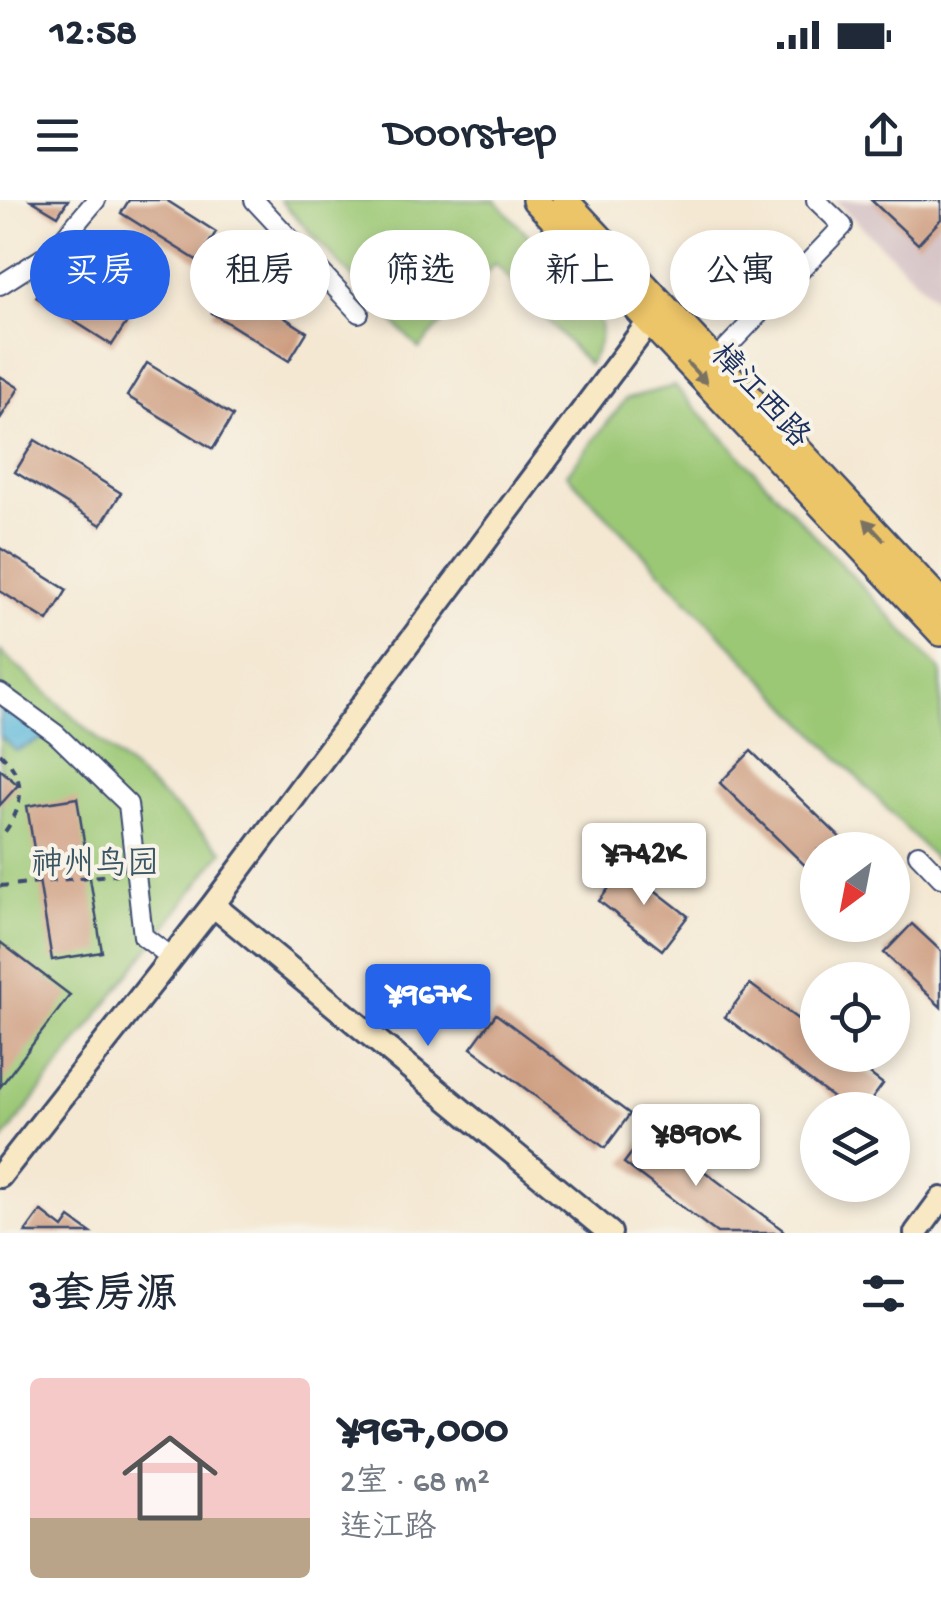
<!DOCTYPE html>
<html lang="zh">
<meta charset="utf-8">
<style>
body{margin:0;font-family:"Gochi Hand","LXGW WenKai TC",sans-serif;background:#f6f6f7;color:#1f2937;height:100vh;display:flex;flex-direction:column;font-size:38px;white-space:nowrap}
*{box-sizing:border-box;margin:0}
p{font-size:32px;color:#747a83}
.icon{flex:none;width:55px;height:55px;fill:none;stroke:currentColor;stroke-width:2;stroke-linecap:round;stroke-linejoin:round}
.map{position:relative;height:1033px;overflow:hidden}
.side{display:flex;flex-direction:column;background:#fff;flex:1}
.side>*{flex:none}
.guide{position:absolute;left:30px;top:30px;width:882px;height:90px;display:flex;gap:20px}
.needle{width:65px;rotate:212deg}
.buttons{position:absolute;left:800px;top:632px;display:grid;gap:20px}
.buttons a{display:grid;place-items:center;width:110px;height:110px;border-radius:50%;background:#fff;box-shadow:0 5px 15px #0003;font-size:50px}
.price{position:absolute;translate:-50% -85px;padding:0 22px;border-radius:10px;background:#fff;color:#222;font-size:32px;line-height:65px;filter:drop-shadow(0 2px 5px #0008)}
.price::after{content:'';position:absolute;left:50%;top:60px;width:30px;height:22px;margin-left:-15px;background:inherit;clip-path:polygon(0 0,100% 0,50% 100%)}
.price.on{background:#2563eb;color:#fff}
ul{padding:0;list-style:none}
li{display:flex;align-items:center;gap:30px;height:250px;padding:0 30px}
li+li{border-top:2px solid #e0e1e3}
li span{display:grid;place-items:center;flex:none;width:280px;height:200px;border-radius:10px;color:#555}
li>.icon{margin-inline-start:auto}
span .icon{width:120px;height:120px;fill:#fffc;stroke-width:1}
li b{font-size:42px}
h2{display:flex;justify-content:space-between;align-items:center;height:120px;padding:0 30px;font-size:42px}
.chip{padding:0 35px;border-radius:45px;background:#fff;box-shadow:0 5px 15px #0003;font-size:35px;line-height:90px}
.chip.on{background:#2563eb;color:#fff}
.status{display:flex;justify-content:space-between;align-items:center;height:70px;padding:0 50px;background:#fff;direction:ltr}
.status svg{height:28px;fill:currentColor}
header{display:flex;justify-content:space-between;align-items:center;height:130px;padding:0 30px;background:#fff;font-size:45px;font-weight:600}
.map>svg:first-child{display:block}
.industrial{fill:#d2bec2}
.green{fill:#9bc875;stroke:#5b7c6a;stroke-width:2.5}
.water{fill:#5db8da;stroke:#3c749c;stroke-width:2.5}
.building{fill:#ce9d80}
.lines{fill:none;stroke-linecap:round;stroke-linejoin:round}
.street-casing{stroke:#3c4b70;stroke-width:22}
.secondary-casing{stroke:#3c4b70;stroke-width:28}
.primary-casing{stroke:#3c4b70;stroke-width:30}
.path{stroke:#3c4b70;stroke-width:4;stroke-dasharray:8 8;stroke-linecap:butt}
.street{stroke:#fff;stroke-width:18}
.secondary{stroke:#f8e8c3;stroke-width:22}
.primary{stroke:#edc569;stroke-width:25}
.oneway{fill:#797263}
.labels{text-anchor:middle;stroke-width:8;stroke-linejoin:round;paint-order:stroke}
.street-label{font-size:32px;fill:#1b2f5e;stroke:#f7f3e8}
.park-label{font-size:32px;fill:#3b5564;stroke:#f7f3e8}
</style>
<div class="status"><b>12:58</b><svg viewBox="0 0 49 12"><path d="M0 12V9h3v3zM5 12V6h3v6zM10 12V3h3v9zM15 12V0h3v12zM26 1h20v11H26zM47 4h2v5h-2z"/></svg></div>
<header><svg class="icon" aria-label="menu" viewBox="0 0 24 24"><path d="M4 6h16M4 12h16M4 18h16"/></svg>Doorstep<svg class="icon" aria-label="share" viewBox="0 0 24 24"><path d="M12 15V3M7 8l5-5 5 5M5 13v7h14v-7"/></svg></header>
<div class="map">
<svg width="941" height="1033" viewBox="0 0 941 1033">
<rect width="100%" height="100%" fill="#f7f3e8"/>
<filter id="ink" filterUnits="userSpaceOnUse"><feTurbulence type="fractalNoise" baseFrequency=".01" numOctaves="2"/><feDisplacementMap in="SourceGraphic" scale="20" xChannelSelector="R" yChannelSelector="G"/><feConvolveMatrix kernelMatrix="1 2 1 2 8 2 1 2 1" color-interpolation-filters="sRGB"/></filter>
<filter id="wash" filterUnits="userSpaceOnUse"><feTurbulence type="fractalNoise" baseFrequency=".0048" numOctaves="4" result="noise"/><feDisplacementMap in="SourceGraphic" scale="40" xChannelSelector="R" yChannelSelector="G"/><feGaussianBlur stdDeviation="2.25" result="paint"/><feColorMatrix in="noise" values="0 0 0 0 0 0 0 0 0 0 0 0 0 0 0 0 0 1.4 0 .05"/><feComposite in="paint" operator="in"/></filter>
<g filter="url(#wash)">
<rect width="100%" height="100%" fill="#f4e8d3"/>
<path class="industrial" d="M835,0H941V105Z"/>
<path class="green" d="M280,0H495L595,108C605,129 601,146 588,164L495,63L419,149Z
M675,186L941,471V665L567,274L627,198Z
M0,451L223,651L0,944Z"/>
<path class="water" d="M0,502L46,537L16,551L0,536Z"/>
<g id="blocks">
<path class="building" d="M31,0H68L58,16Z
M129,0H166L216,32L198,61L121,13Z
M871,0H941V19L918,44Z
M54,68L131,116L112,145L36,97Z
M231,84L307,132L289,161L212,113Z
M147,163L233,216L213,249L127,196Z
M0,176L19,188L0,219Z
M35,240L121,293L101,325L15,272Z
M0,348L67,390L48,421L0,391Z
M751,551L853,650H818V678L720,583Z
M0,569L18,585L0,605Z
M77,598L102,752L52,760L27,606Z
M625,667L688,716L662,750L599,701Z
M912,724L941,751V807L884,753Z
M0,742L70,795L0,887Z
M750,784L818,834V855H845L883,884L864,910H849L725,817Z
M496,814L630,914L605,948L471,848Z
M649,930L783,1030L781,1033H717L624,963Z
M41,1011L63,1028L70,1018L91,1033H25Z"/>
</g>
</g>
<g filter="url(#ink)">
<use href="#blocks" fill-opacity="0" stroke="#3c4b70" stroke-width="2.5"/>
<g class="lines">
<g class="street-casing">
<path id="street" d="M254,0L359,113
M0,85L52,52L96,0
M715,160L843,26L816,0
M0,493L56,534L128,604L143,736L172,758
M918,654L941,678"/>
</g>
<g class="secondary-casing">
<path id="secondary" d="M213,705L610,1033
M0,976L213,705L649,122
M916,1033L941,999"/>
</g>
<g class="primary-casing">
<path id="primary" d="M535,0L941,433
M565,0L941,402"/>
</g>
<path class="path" d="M0,553C29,580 24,609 0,638
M0,686L120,674"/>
<use href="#street" class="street"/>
<use href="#secondary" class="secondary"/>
<use href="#primary" class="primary"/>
</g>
<defs><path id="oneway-solid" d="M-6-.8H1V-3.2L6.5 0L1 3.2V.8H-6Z" transform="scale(2.5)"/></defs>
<g class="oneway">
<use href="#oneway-solid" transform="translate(697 173) rotate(47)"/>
<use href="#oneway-solid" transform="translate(874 330) rotate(-133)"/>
</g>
</g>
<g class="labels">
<g class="street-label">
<text transform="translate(762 194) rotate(47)" y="11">樟江西路</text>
</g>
<g class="park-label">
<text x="95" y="673">神州鸟园</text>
</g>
</g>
</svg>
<div class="buttons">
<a><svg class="needle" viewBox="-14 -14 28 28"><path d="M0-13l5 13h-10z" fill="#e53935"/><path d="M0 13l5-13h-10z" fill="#747a83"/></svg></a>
<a><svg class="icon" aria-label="locate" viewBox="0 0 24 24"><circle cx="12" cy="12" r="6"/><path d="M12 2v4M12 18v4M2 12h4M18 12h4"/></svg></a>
<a><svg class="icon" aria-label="layers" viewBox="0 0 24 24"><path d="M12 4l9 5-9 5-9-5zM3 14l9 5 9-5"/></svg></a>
</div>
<b class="price" style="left:644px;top:708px">¥742K</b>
<b class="price on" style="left:428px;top:849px">¥967K</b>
<b class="price" style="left:696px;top:989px">¥890K</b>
<div class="guide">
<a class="chip on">买房</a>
<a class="chip">租房</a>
<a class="chip">筛选</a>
<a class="chip">新上</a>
<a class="chip">公寓</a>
</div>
</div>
<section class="side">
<h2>3套房源<svg class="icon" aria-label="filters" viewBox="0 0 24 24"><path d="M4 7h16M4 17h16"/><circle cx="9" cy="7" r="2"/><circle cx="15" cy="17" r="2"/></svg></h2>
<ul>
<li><span style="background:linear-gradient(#f6c9c9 70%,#b9a48a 0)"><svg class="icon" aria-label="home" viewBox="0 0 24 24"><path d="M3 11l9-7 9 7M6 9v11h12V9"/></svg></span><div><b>¥967,000</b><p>2室 · 68 m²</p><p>连江路</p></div></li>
</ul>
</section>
